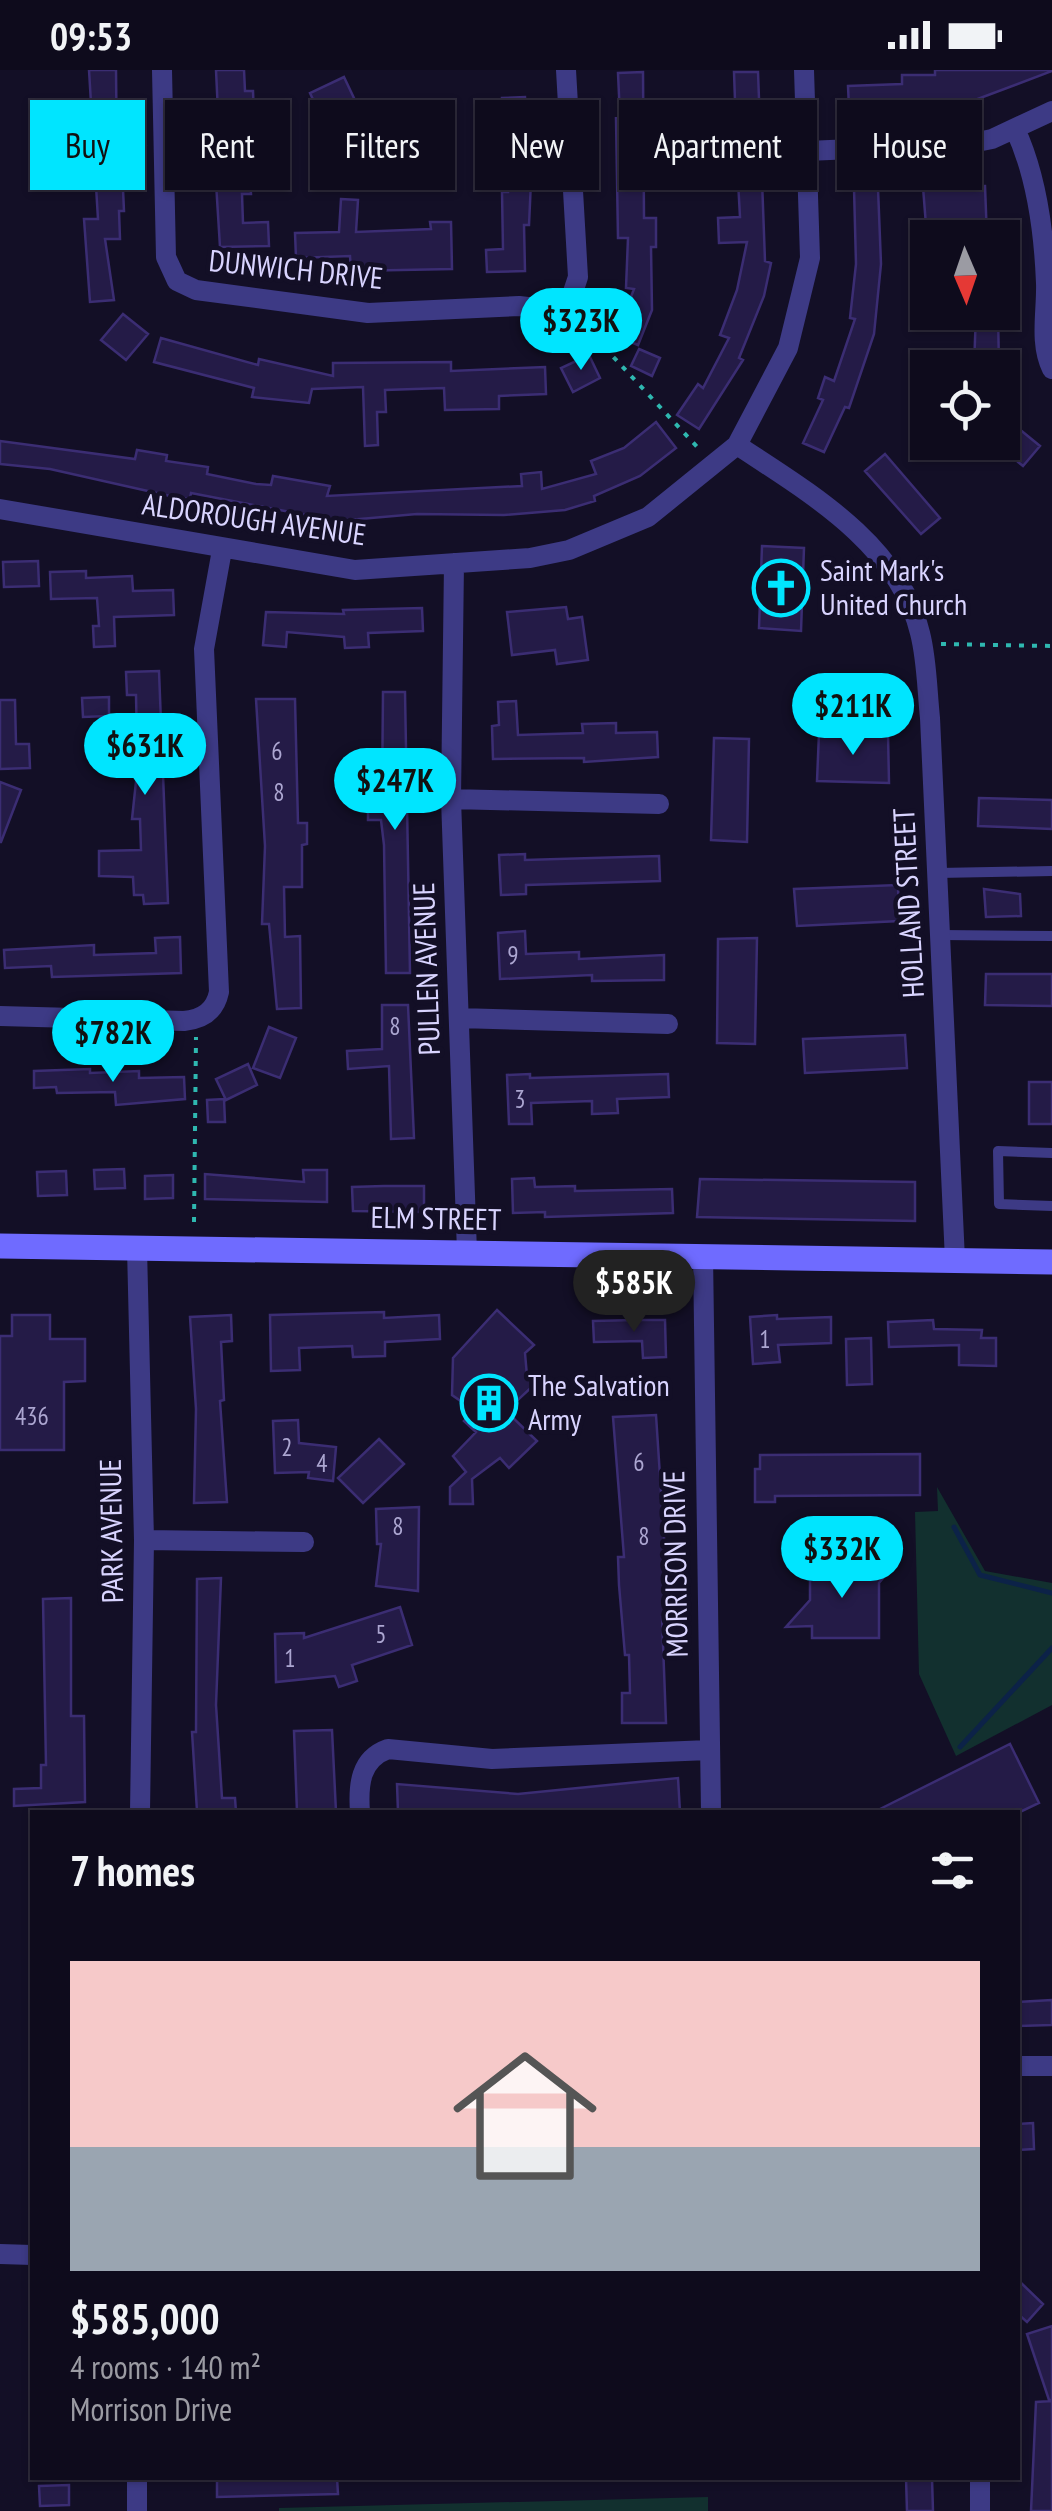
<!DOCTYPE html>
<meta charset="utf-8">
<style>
body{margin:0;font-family:"PT Sans Narrow",sans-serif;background:#1c1929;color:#f1f3f6;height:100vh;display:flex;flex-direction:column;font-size:38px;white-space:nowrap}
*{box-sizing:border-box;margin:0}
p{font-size:32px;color:#9b9ba3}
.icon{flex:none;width:55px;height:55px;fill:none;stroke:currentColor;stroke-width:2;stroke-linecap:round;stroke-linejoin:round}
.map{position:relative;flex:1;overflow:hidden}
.details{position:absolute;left:30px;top:1740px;width:990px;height:670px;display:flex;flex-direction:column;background:#0e0b1c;border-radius:0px;box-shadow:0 2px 8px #0004,0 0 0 2px #2e2b3b}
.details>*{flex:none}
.guide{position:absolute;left:30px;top:30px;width:992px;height:90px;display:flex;gap:20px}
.needle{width:65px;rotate:178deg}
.tools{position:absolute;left:910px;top:150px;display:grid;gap:20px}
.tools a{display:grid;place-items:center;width:110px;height:110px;border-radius:0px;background:#0e0b1c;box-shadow:0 2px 8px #0004,0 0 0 2px #2e2b3b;font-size:50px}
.price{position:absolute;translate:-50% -85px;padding:0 22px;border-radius:35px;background:#00e5ff;color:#111;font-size:32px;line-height:65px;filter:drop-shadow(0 2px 5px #0008)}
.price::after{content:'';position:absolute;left:50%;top:60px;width:30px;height:22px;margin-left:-15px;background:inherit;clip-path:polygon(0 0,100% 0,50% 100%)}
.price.on{background:#222;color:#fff}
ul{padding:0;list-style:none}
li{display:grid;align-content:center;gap:20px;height:530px;padding:0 40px}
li+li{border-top:2px solid #2e2b3b}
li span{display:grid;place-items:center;height:310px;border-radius:0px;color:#555}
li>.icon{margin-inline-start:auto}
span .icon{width:180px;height:180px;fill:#fffc;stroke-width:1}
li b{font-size:42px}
h2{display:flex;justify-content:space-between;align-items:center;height:120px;padding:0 40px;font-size:42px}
.pill{padding:0 35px;border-radius:0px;background:#0e0b1c;box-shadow:0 2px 8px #0004,0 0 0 2px #2e2b3b;font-size:35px;line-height:90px}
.pill.on{background:#00e5ff;color:#111}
.status{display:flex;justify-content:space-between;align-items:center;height:70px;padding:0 50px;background:#0e0b1c;direction:ltr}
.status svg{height:28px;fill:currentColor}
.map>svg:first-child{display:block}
.green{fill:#12302f}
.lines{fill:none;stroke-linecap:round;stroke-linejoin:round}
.stream{stroke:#0c2248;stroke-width:5}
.building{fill:#241b47;stroke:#3b2d73;stroke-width:2.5}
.path{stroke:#2fb8b0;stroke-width:4;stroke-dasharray:5 8;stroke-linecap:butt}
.lane{stroke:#3d3a85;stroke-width:10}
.street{stroke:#3d3a85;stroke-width:20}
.secondary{stroke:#6f6bff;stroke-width:25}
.labels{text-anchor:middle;stroke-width:9;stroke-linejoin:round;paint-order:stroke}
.number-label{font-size:25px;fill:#aca6d1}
.street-label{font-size:30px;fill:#d9d4ff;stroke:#130f26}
.poi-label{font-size:30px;fill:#d9d4ff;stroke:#130f26;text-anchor:start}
</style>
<div class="status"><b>09:53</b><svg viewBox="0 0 49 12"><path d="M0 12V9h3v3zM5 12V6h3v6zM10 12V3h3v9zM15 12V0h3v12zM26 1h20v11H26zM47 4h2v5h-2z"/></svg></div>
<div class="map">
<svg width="1052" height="2441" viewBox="0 0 1052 2441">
<rect width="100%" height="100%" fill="#130f26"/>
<path class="green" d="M937,1417L985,1501L1052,1513V1635L956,1686L919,1604L915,1442L938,1441Z
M708,2427V2441H279V2438Z"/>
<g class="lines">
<path class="stream" d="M954,1457L980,1505L1052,1523
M960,1677L1052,1578"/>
</g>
<path class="building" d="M89,0H116L117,97H122L124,141H119L120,169H105L114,230L90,232L84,149H98Z
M216,0H244L245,21H253L254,48H246L251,124H242L243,153L268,152L269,176L220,177L213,64H219Z
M935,0H1052V1L967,33L849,38L848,16L902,14V5H935Z
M643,2L644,148H656V177H651L652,240L638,275L616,266L634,219L626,218L628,168H618L616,48L620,47L618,3Z
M734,2H758L765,191L771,193L764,226L739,288L743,290L699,359L677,345L698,314L703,318L729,268L720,265L737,220L747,172L719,173L718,148L740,147L738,111L721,112L720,89L737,88Z
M344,7L362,45L401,62L391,84L352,66L347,72L329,35L318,40L310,23Z
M525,27L531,111L529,155H524L525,201L487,202L486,180L503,179L502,122H508L502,28Z
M451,54L452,77L420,78V55Z
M985,116L987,168H927L923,117Z
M854,118H878L881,194L874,264L849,338L845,337L824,382L803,373L823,330L818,328L825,307L834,311L855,249L850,248L856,194Z
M341,129L358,130L356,162L431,159L430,152H451L452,199L351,201L350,186L296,188L295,163L339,162Z
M976,242H998L999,298H974Z
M123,244L148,264L126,290L101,270Z
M161,268L258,295L259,289L333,306V293L451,292V301L545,297L546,324L499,326V339L445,340L444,318L385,320L386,342H377L378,375L365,376L363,317L312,319L309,333L252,327L254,318L154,292Z
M639,279L660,288L652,306L631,296Z
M589,285L600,308L573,322L561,298Z
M1002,345L1040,376L1023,396L1002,379Z
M656,352L676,378L640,406L594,426L595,431L565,440L504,445L417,444L337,451L191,423L190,429L170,426L50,399L0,394V371L135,389L137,380L167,385L166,391L208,397L207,404L256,414L271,415L273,406L330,416L327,426L522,416L521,404L541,402L542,419L596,404L591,391L624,378Z
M885,384L940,448L921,464L865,401Z
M762,476L804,478L801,561L759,558Z
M38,491L39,516L4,517L3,492Z
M86,501V508L132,506L133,521L173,520L174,545L114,547L115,576L94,577L93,556H99L97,528L51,529L50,502Z
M566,537L568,549L582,547L588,590L557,594L555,580L512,585L507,542Z
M422,538L423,561L368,563L369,577L345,578L344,567L287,562L286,577L263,575L266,542L344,544L343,540Z
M159,601L168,833L144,834L143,825H134L133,807L99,806V781L141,780L140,749H132L138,693H129V676H137L136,625H127L126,602Z
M383,622H405L410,903H386L384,775L381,750H368V731L382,730Z
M109,627V646L83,647L82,628Z
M256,629H295L298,753H307V774L302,775V817H284L285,867L300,866L301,938L277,939L269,854H262L265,776Z
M0,630H15L16,674H29L30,698L0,699Z
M516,631L518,665L583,663L582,654L616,653V663L657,662L658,687L584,692V688L493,689L492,656L499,655L498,632Z
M819,663H888L889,713L817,711Z
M714,668L749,669L747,772L711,770Z
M0,712L21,720L1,772H0Z
M979,728L1052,730V759L978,756Z
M525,784V790L659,786L660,811L526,815V824L501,825L499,785Z
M898,815L899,851L797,856L794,819Z
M984,819L1020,824L1021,846L986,847Z
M525,861L526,884L579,882V889L664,885V910L592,911V905L500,909L498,863Z
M180,867L181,903L52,907L51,896L5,898L4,880L94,875V885L156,883L155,868Z
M757,868L755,974L717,973L718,869Z
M986,904H1052V936L985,935Z
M382,935H408L414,1068L391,1069L389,996L348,999L347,981L382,979Z
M269,957L296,968L280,1008L253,998Z
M905,965L907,998L805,1003L803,969Z
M248,994L257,1015L226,1030L216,1009Z
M90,999V1003L139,1001V1008L184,1007L185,1029L116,1035L115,1022L57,1023L56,1017L34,1018V1001Z
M530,1004V1008L668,1004L669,1027L617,1029L618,1043L592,1044V1031L531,1033L532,1054H509L507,1005Z
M1029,1012H1052V1054H1029Z
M224,1029L225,1052H208L207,1030Z
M124,1099L125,1118L95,1119L94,1100Z
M303,1100H327V1132L205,1129V1104L304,1112Z
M66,1101L67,1125L38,1126L37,1102Z
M173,1105V1128L145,1129V1106Z
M534,1108L535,1117L575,1116V1121L672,1119L673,1143L545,1147V1142L513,1143L512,1109Z
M700,1109L915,1112V1151L697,1147Z
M384,1116H424V1142L353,1141L352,1117Z
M497,1240L534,1275L525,1283L527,1306L535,1314L506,1341L537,1371L509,1398L500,1388L472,1409L473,1434H450V1417L466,1402L453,1386L476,1362L464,1351L475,1341L452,1325L453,1288Z
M384,1242V1248L439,1245L440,1269L385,1272V1286L353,1287L352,1276L299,1278L300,1300L271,1301L270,1245Z
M12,1245H50V1269H85V1311L64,1312V1380H0V1266H12Z
M231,1245L232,1271L221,1272L224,1330L220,1331L227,1432L194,1433L196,1339L190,1247Z
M777,1245V1249L831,1247V1273L778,1275L780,1292L753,1294L750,1247Z
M634,1250H665L666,1287L643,1288L642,1271L594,1272L593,1251Z
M933,1250L934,1259L982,1260L981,1268H996V1296L959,1295V1275L889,1277L888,1252Z
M871,1268L872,1314L847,1315L846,1269Z
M656,1345L667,1513V1547H662L666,1653H622V1623H630L629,1585H625L619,1515L618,1487H624L613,1347Z
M298,1350L299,1373L336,1377L333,1411L308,1408L309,1402L275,1403L273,1351Z
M379,1369L404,1394L363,1433L338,1408Z
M920,1384V1425L775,1426V1432H755V1399H760V1385Z
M419,1437L418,1521L376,1516L381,1474H377L376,1439Z
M837,1473L868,1501L872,1497L883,1508L879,1513V1568H812V1556L786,1557L810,1530V1500L837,1499Z
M221,1508L216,1635L222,1728H235L236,1742H202L197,1741L192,1662H196L197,1509Z
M71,1528V1646H84L85,1732L14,1736V1719L41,1718V1695H46L43,1529Z
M400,1537L412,1575L352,1595L357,1611L339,1617L335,1606L276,1612L275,1564L304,1563V1568Z
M332,1660L336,1742H297L294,1661Z
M1010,1674L1039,1733L1020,1742H874Z
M678,1708L680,1742H398L397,1714L518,1724Z
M1052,1930V1955L1018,1956V1932Z
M1033,2053L1034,2079L1018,2080V2054Z
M1018,2210L1043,2234L1027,2252L1018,2244Z
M1052,2256V2330H1049L1027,2264Z
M1052,2331V2441H1031L1036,2332Z
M217,2408H337L338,2424L217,2427Z
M906,2408H932L933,2441H907Z
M69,2415V2435L40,2436L39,2416Z"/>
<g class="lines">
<path class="path" d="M39,78L147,74
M578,249L701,381
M941,574L1052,576
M194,1152L196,967"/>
<path class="lane" d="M938,803L1052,801
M941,865L1052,866
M1052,1083L998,1081L999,1134L1052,1136"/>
<path class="street" d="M162,0L166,187L177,211L196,220L368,243L519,236L545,239L570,231L578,207L566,0
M1015,59C1037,106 1044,162 1046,213C1047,241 1039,273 1052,299
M807,81L967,74L992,69L1052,41
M737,375C808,422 899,474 920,563C927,590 927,620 930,648L955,1190
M0,439L355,500L530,488L569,480L648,447L737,375L788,278L810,188L804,0
M454,493L451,729L467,1182
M451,729L659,734
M0,946L184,951C203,949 215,941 219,922L204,579L222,480
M459,948L668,954
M137,1178L144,1470L140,1742
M703,1185L711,1742
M144,1470L304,1472
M360,1742C358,1715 360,1689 388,1679L492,1689L709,1680
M1018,1996H1052
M0,2184L32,2185
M137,2408V2441
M980,2408V2441"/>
<path class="secondary" d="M0,1176L1052,1192"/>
</g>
<defs>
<g id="church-ring" transform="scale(2.875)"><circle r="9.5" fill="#130f26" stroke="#00e5ff" stroke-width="1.5"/><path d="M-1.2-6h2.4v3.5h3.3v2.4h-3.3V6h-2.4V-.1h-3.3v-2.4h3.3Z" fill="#00e5ff"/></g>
<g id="building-ring" transform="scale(2.875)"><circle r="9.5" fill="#130f26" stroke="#00e5ff" stroke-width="1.5"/><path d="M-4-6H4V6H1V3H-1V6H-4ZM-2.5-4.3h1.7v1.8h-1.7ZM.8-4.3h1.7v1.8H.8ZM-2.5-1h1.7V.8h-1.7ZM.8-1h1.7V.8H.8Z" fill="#00e5ff"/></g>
</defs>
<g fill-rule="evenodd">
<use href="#church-ring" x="781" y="518"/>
<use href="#building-ring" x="489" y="1333"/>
</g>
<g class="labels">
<g class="number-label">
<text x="277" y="690">6</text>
<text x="279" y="731">8</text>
<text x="513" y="894">9</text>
<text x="395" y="965">8</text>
<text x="520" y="1038">3</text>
<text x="765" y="1278">1</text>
<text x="32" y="1355">436</text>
<text x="287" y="1386">2</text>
<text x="639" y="1401">6</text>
<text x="322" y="1402">4</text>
<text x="398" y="1465">8</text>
<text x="644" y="1475">8</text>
<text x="381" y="1573">5</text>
<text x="290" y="1597">1</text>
</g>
<g class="street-label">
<text transform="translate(296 200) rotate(6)" y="10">DUNWICH DRIVE</text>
<text transform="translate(254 450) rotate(8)" y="10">ALDOROUGH AVENUE</text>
<text transform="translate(909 833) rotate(-93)" y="10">HOLLAND STREET</text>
<text transform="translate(427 899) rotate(-92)" y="10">PULLEN AVENUE</text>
<text transform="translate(436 1149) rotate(1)" y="10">ELM STREET</text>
<text transform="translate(112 1461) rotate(-91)" y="10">PARK AVENUE</text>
<text transform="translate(676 1494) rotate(-91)" y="10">MORRISON DRIVE</text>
</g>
<g class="poi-label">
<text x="820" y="511">Saint Mark's<tspan x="820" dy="34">United Church</tspan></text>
<text x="528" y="1326">The Salvation<tspan x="528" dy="34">Army</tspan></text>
</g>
</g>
</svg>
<div class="tools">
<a><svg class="needle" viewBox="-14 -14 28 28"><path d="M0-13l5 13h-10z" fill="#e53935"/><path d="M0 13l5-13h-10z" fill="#9b9ba3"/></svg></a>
<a><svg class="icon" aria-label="locate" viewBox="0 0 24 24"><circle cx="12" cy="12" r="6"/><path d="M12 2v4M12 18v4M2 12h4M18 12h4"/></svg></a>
</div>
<b class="price" style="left:581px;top:303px">$323K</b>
<b class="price" style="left:853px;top:688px">$211K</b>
<b class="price" style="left:145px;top:728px">$631K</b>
<b class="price" style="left:395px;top:763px">$247K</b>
<b class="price" style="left:113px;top:1015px">$782K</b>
<b class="price on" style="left:634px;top:1265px">$585K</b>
<b class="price" style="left:842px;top:1531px">$332K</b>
<div class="guide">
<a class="pill on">Buy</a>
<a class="pill">Rent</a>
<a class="pill">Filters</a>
<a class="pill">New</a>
<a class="pill">Apartment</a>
<a class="pill">House</a>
</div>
<section class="details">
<h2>7 homes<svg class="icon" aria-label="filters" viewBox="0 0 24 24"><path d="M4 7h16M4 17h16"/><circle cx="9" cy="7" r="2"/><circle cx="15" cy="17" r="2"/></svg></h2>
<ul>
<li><span style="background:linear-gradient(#f6c9c9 60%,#9aa5b1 0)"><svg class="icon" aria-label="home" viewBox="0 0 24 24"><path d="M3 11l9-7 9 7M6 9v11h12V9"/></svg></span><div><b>$585,000</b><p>4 rooms · 140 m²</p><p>Morrison Drive</p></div></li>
</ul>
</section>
</div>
